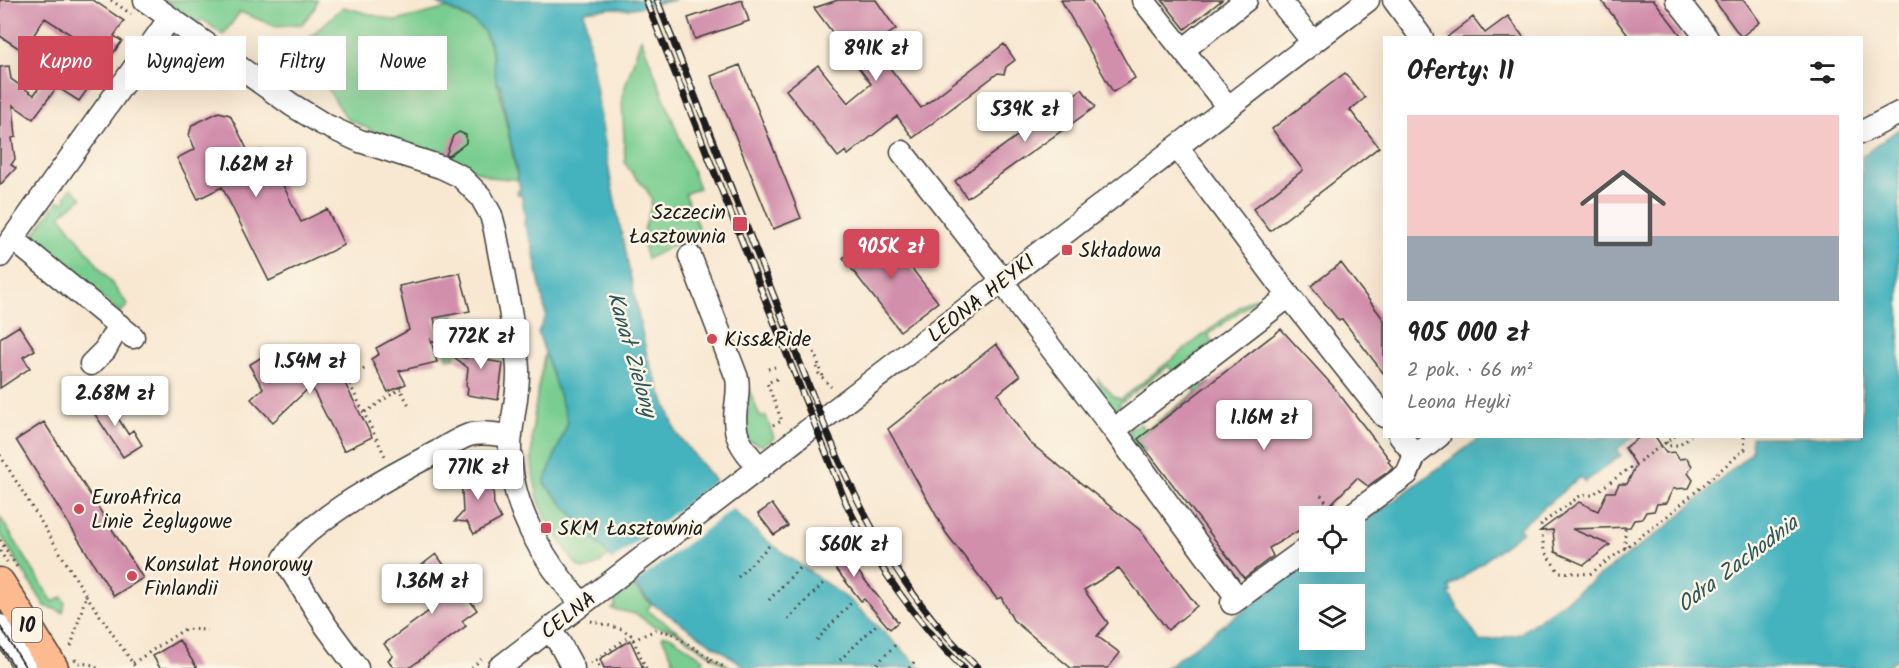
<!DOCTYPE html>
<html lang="pl">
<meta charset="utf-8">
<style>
body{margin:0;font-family:Kalam,sans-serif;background:#f6f6f6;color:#222;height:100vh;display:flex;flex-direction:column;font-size:22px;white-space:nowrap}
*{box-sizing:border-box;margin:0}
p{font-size:20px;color:#767676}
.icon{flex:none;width:33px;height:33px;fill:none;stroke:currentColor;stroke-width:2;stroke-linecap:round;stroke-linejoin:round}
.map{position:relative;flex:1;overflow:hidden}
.details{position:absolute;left:1383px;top:36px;width:480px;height:402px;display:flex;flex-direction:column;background:#fff;border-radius:0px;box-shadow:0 6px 24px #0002}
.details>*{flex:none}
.banner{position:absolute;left:18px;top:36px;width:570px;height:54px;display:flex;gap:12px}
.buttons{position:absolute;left:1299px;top:506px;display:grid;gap:12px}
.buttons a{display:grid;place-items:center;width:66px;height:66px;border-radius:0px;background:#fff;box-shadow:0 6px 24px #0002;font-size:30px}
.price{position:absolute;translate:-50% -51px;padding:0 14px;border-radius:6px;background:#fff;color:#222;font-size:20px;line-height:39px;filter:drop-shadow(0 2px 3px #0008)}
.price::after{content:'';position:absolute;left:50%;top:36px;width:18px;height:14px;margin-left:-9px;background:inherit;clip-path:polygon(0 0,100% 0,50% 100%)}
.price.active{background:#d1495b;color:#fff}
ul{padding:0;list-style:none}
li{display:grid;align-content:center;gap:12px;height:318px;padding:0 24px}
li span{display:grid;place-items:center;height:186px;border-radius:0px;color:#555}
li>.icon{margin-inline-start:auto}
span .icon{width:108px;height:108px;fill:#fffc;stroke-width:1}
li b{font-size:26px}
h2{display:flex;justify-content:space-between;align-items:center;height:72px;padding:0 24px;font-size:26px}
.chip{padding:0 21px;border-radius:0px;background:#fff;box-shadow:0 6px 24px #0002;font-size:21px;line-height:54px}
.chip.active{background:#d1495b;color:#fff}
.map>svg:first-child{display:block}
.green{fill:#79cd90;stroke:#4a7456;stroke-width:1.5}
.water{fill:#44b3be;stroke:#30686d;stroke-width:1.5;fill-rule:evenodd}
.pier{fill:#f8e8d2}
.building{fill:#d28fac}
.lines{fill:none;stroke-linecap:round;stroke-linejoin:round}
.minor-casing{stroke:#3d3b37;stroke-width:25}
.major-casing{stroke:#3d3b37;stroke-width:31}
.path{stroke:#3d3b37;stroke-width:3;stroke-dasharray:1.5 4.5;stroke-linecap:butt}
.minor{stroke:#fff;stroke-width:22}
.major{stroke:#fcba8e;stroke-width:28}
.tram{stroke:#1c1c1c;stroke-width:1.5}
.rail-casing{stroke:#1c1c1c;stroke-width:7}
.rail{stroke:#fcf5e5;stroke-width:4.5;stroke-dasharray:14;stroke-linecap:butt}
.poi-dot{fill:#d1495b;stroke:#fcf5e5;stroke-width:2}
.labels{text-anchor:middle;stroke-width:5;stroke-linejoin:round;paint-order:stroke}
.shield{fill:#fcf5e5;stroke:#5f5d58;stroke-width:1.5}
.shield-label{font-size:20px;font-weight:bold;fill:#1c1c1c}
.poi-label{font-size:21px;fill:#1c1c1c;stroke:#fcf5e5;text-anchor:start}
.street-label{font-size:21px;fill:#1c1c1c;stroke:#fcf5e5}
.water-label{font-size:22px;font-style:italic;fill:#2c585d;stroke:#fcf5e5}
</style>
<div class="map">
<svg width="1899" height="668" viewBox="0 0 1899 668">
<rect width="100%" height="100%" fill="#fcf5e5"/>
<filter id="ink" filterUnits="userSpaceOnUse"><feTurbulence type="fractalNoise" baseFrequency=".0167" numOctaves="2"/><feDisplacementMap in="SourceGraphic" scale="12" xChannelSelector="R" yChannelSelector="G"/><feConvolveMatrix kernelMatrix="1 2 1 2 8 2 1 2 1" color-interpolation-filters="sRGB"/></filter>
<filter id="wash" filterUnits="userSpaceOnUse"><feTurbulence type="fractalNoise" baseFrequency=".008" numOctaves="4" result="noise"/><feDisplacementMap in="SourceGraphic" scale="24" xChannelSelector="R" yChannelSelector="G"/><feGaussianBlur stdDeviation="1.35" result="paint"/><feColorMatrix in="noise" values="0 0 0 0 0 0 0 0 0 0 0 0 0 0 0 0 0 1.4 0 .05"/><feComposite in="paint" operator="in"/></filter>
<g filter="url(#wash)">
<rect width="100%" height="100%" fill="#f8e8d2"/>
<path class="green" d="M164,0H317L315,8L302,24L275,26L240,12L223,35L202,19L197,24Z
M343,7L396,21L447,8L481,26L490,46L518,180L490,177L431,151L375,132L347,119L327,88L321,62L307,46L310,37Z
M641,38L699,188L685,194L700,232L647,259C644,250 642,241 644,231C645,222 654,206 651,198C646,184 631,177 625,162L622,96Z
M71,188L82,198L60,215L128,305L120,313L39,243L35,233L58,201L63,202L67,200L65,197Z
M1258,298L1208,335L1213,342L1174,373L1168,366L1119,404L1123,412L1120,417L1106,410L1097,378L1115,397L1121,399L1227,316L1249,300Z
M452,301L454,322L462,321L463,337L454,358L448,359L439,322L443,321L439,309Z
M545,352L568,422L544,483L609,556C584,575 582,575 565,548C558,537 550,527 545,516C521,465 535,404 545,352Z
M1198,379L1203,386L1208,382L1210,383L1137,439L1146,451L1143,452L1131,443L1129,429L1140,424L1146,430L1196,392L1191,384Z
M749,389L760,417L766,416L774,438L763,446L744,439Z
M0,517L53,602L62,597L65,603L63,612L45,606L0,534Z
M632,585L651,604L647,610L732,668H729L673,630L653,626L636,614L612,609L616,605L612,600Z
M664,635L670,636L704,659L700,666L677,668L662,637Z"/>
<path class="water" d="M431,0H675L628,9L612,8L584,11L611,182L647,356L677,434L715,481L732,509L763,538L852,602L921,668H747L651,603L544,483L568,422L538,332L546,316L532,244L524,224L525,215L521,194L518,195L517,191L520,190L500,84H497C494,72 494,59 491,47C483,16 455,14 431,0Z
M1899,129V658L1883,668H1165L1311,561H1354L1355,529L1481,437H1634L1617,449L1621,455L1585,482L1580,477L1519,528L1522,532L1449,588L1452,592L1449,594L1480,642L1519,634L1669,525L1752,452L1751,437L1862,436V156ZM1310,594H1354V639H1310Z"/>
<path class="pier" d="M717,480L735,507L631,586L610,562Z"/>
<g id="blocks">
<path class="building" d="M0,0H93L124,21L114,36L122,41L79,101L57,87L33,119L13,105L16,137L12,138L15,159L11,165L16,168L0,185V67L9,66L11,79L34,95L73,36L45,18L23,51L0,36Z
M742,0L749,21L695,39L688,18Z
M838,0H876L896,29L883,38L886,41L875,49L921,108L1004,44L1015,60L1006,67L1004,74L998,73L913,138L897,116L848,155L846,151L838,157L786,90L818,65L848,103L871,84L814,8Z
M1061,0H1091L1135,78L1113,92Z
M1162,0H1222L1185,29Z
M1601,0H1654L1683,38H1630Z
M1714,0H1744L1760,22L1741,37Z
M1508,16L1524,38H1446L1473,17L1485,33Z
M740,65L801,218L773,229L711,76Z
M1345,73L1365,98L1350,110L1379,147L1270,231L1253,209L1303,170L1272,129Z
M1082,89L1095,107L967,198L955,181Z
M219,112L230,115L249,153L262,150L268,154L301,222L327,209L344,245L269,281L222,187L198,199L177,158L195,149L189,135L192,125Z
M459,132L466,135V143L449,156L446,155L453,136Z
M881,229L938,302L900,331L843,258Z
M1341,263L1384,320V374L1342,319L1339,321L1311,286Z
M460,273L470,311L434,318L440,347L431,340L437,362L399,371L406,384L388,392L371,359L379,354L376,348L409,330L399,286Z
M19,326L35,350L23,357L30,368L0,388V338Z
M470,328L482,329L479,359L503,363L498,400L467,395L468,388L466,385L468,368L454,357L467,358Z
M1281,329L1333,386L1390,460L1388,461L1393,468L1368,486L1357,478L1328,507L1332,516H1310V524L1269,548L1273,556L1244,578L1138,439Z
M996,344L1020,376L998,394L1008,413L1029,442L1140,530L1197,606L1168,630L1119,568L1084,590L1108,623L1097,636L1120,653L1108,668H1071L1013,620L1001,597L997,599L946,533L888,429Z
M279,346L291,377L331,356L372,437L344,451L311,386L273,422L251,399L263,388L249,365Z
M104,396L128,434L133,430L142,445L123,457L89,405Z
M44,422L143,578L114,596L16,440Z
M1641,436H1655L1666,453L1674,452L1679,459L1687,458L1692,466L1688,473L1693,480L1689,488L1673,489L1666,503L1657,504L1654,511L1646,512L1642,519L1634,520L1630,527L1572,529L1610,545L1584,565L1555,552L1553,530L1540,531L1579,502L1598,511L1607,492H1615L1619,484H1627L1636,465L1625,448Z
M492,471L494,505L501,519L474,534L467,522L455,521L463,512L461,473Z
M772,504L788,526L774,535L758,514Z
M826,531L898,622L890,629L864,599L861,601L814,541Z
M436,554L477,610L462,621L466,626L409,668H394L388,660L393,656L384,644L433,608L409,575Z
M179,640L197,668H160L153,656Z
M630,640L643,668H604L600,659Z"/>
</g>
</g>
<g filter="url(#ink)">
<use href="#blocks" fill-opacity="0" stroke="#3d3b37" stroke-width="1.5"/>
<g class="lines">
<g class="minor-casing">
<path id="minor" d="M145,0L292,105L323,124L360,141L441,167L460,176L481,197L491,215L495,230C500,256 505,283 510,310C513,330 517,349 518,369C519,395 511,420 510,446C509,505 543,561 582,604
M1143,0L1228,107
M1279,0L1313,42
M1394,0L1422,38
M1677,0L1707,38
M1183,50L1246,0
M1862,132L1899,113
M1177,147L1289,296L1384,416
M902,152L1003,281L1021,309L1114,430L1289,296
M13,239L133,337
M0,256L170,18
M690,256L737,378C739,388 737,397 736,407C732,435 741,448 760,468
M91,364L105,350L119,325
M1114,430L1238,599
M1400,436L1415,455
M1350,516L1407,474L1415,455L1439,436
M1232,603L1310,546
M0,626L26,668
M549,629L560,644L573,668
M357,668L326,626L284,559C305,522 397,472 437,452C447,446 458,439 469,435C482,431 498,435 511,436
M499,668L1368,0"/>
</g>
<g class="major-casing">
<path id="major" d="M0,582L54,668"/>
</g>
<path class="path" d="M111,0L131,14
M334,352L386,458
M814,352L824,379
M817,367L819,374L831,387
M768,369L775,367
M347,378L368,367
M399,387L410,407
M365,412C378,405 387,396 401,389
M773,425L782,421L767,383L779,378
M1675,436L1592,495L1580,496L1541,524L1544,551L1559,572L1590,574L1664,519L1745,449L1744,436
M1666,442L1668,446L1678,445L1691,436
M0,455L86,595L70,650
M1321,495L1333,511
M0,540L17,567
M1625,548V527
M0,551L7,562
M738,577L771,544
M86,595L136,668
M769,600L801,566
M788,619L824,583
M591,621L622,629L631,635
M633,640L656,630L671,633L711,659L709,662
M817,640L852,602
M75,659L76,662L93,665L97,668
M711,659L725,668
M596,660L631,635L646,668
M840,660L876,625
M133,663L185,629L207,630
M590,663L596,660L600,668
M472,668L481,659
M873,668L896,644
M909,668L914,662"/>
<use href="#minor" class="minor"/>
<use href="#major" class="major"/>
<path class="tram" d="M0,626L26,668
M0,645L15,668"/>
<g class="rail-casing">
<path id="rail" d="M646,0L846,503C876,565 915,620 963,668
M657,0C697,103 738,206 779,309C832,443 870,566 978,668"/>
</g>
<use href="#rail" class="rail"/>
</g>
</g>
<g class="poi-dot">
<rect x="732" y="216" width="16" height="16" rx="3"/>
<rect x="1061" y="244" width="12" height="12" rx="3"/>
<circle cx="712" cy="339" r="6"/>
<circle cx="79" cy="509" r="6"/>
<rect x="540" y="522" width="12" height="12" rx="3"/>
<circle cx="132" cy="576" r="6"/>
</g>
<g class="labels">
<rect class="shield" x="12" y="608" width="30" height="34" rx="4.5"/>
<g class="shield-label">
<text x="27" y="632">10</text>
</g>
<g class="poi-label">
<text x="726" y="219" text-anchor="end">Szczecin<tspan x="726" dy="24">Łasztownia</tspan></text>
<text x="1079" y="257">Składowa</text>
<text x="724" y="346">Kiss&amp;Ride</text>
<text x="91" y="504">EuroAfrica<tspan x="91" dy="24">Linie Żeglugowe</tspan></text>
<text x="558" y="535">SKM Łasztownia</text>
<text x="144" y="571">Konsulat Honorowy<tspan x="144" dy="24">Finlandii</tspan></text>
</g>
<g class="street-label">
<text transform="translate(981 298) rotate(-38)" y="7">LEONA HEYKI</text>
<text transform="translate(568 615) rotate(-38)" y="7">CELNA</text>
</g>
<g class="water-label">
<text transform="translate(633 354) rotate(74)" y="8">Kanał Zielony</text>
<text transform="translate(1737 563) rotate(-37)" y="8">Odra Zachodnia</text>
</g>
</g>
</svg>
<div class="buttons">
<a><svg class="icon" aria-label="locate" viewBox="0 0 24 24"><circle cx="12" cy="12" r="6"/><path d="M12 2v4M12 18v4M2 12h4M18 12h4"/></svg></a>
<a><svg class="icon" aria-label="layers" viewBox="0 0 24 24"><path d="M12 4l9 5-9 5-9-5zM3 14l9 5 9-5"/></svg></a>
</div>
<b class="price" style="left:876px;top:82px">891K zł</b>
<b class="price" style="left:1025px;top:143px">539K zł</b>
<b class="price" style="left:256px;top:198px">1.62M zł</b>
<b class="price active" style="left:891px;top:280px">905K zł</b>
<b class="price" style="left:481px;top:370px">772K zł</b>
<b class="price" style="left:310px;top:395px">1.54M zł</b>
<b class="price" style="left:115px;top:427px">2.68M zł</b>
<b class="price" style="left:1264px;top:451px">1.16M zł</b>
<b class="price" style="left:478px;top:501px">771K zł</b>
<b class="price" style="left:854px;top:578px">560K zł</b>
<b class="price" style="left:432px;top:615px">1.36M zł</b>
<div class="banner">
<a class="chip active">Kupno</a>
<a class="chip">Wynajem</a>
<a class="chip">Filtry</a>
<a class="chip">Nowe</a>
</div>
<section class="details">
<h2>Oferty: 11<svg class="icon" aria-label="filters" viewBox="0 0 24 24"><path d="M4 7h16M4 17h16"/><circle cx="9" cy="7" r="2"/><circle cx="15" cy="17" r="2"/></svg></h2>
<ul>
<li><span style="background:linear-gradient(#f6c9c9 65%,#9aa5b1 0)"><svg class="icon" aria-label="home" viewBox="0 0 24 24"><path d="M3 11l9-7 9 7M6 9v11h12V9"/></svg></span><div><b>905 000 zł</b><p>2 pok. · 66 m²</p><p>Leona Heyki</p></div></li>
</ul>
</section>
</div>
